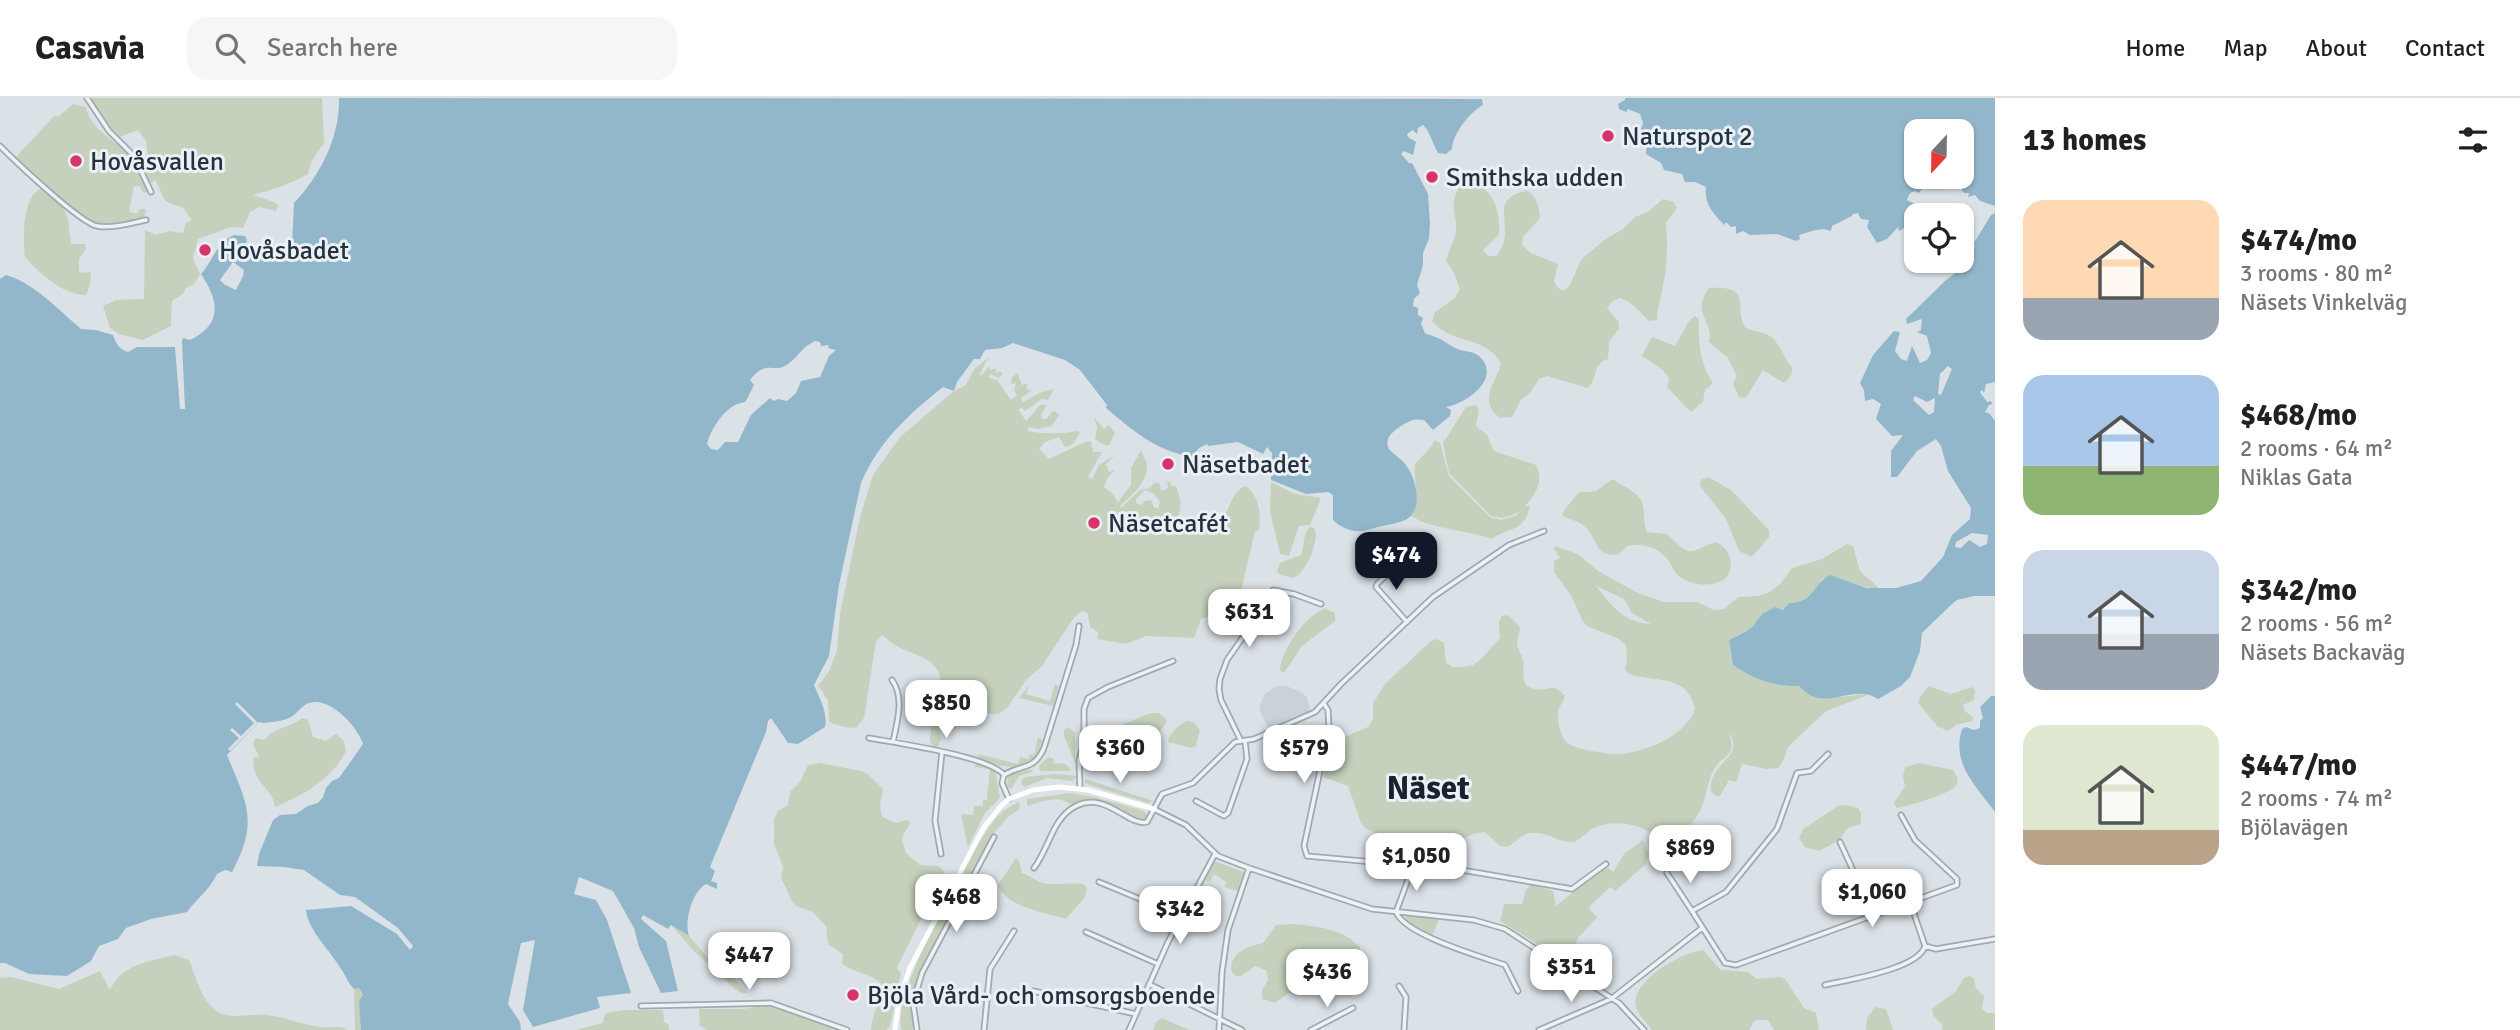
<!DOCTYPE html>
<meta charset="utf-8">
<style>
body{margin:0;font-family:Signika,sans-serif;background:#f6f6f6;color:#202124;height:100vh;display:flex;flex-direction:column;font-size:26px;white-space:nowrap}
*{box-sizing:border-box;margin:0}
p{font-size:23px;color:#757577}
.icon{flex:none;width:38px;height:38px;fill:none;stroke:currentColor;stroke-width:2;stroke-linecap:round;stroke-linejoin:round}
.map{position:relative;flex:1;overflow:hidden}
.details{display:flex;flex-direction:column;background:#fff;width:525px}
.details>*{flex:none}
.needle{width:46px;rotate:202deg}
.buttons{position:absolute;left:1904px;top:21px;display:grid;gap:14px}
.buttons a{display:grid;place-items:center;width:70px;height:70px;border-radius:14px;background:#fff;box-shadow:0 2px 5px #0004;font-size:35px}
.price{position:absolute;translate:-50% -60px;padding:0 16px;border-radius:14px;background:#fff;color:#222;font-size:23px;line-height:46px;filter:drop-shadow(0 2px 4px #0008)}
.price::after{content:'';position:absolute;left:50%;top:42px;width:21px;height:16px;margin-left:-10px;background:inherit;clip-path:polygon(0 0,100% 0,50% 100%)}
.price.selected{background:#111827;color:#fff}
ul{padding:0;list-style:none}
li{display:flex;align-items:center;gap:21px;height:175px;padding:0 28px}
li span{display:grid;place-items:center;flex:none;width:196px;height:140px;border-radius:21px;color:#555}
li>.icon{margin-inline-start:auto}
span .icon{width:84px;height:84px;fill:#fffc;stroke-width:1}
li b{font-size:30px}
h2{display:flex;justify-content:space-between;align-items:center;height:84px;padding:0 28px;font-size:30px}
header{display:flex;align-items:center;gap:42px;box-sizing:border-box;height:98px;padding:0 35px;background:#fff;border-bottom:2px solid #e0e0e0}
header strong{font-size:33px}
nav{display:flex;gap:38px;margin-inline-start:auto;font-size:24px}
.search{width:490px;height:63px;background:#f6f6f6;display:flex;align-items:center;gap:18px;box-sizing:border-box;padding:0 24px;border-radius:21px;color:#757577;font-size:26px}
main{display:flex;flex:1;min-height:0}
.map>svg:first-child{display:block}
.built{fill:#c9d1d9}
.green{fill:#c5d1bc;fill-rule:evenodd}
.water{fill:#93b7ca;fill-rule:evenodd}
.pier{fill:#dbe2e7}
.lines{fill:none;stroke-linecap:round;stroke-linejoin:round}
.street-casing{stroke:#a0aab1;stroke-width:7}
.street{stroke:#eef2f5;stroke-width:3.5}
.secondary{stroke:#fff;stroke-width:5}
.poi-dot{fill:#d83469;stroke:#eaf0f5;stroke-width:2.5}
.labels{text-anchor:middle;stroke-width:6;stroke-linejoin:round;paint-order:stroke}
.poi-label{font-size:26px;fill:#24323e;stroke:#eaf0f5;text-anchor:start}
.district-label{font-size:33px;font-weight:bold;fill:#17232e;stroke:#eaf0f5}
</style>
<header>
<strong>Casavia</strong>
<div class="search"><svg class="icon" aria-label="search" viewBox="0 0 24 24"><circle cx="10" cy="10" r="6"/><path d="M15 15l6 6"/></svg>Search here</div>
<nav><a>Home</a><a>Map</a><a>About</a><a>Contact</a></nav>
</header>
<main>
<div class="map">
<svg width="1995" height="932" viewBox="0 0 1995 932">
<rect width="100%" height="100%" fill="#dbe2e7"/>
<path class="built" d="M1277,588H1286L1301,594L1307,599L1310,611L1309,614L1269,632L1260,613V607L1265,596Z"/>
<path class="green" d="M82,0H322L324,45L311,64L308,76C290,86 273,92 253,97L274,104L279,108L275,113L260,109L250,114L243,130L231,129L198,141L193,160L200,176L194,186L186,190L183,196L172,203L171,228L143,242L119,236L110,230L103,208L116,202L144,201L145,132L156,137L169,133L183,135L186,125L192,122L182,109C157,102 167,102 155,82L149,85L137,59L145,63L148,59L146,43L138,32L120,39Z
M73,6L86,9C90,32 116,42 130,58C138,69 143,81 147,94L143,95L140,88H134L129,114L137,116L140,111H146L144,121C131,124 114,129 100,127C84,126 28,74 16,59L55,17L58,19Z
M1462,85C1492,83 1501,111 1499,137L1483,152L1488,158H1496C1520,133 1483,99 1528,93C1538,101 1539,108 1540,120L1523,139L1522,147L1531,155L1558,166L1554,183L1558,190L1563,193L1569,189L1581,162L1604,142L1623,131L1635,119L1648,114L1663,101L1674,104L1677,110L1666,125C1668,145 1667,168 1663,188C1661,200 1657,210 1657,222L1649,223C1636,211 1638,208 1620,200L1613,203L1607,210L1619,224V231L1609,244L1608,261C1592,265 1598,281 1588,290L1547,278L1539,281L1530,295L1521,302L1512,319L1500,320C1477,302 1496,286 1501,265C1483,236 1453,248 1432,223L1435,214L1455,200L1460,191L1453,173L1446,163C1448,154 1451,149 1454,141C1462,119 1444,111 1462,85Z
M41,90L63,109L68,121L71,146H85L86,151L79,161V175L91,174L90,187L86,197C63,197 39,175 25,159C23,140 22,100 41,90Z
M1709,190C1755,187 1732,209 1746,230C1753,233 1761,234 1768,237C1780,243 1783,260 1792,269C1793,276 1790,280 1784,285L1763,272L1747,298L1744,300L1739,299L1733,286L1737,278L1728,260L1709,244C1714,222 1690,216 1709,190Z
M1695,218L1699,221C1698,245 1700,265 1713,285L1705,292L1703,304L1691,314L1667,289L1669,280L1663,272L1642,258L1652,239L1675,248L1689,223Z
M989,259L979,277L983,276L989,268L990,273L995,270L997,275L1000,273L1003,276L998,280L991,276L988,279L998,283L1011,302L1017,297L1014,292L1016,285L1011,286L1012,279L1017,275L1022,287L1028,285L1026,290L1031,293L1021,300L1023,304L1042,294L1054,291L1048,302L1042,301L1025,313L1022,310L1018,311L1026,323L1040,307H1047L1041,317L1042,321H1046L1052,314L1055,313L1059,317L1052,328L1038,331L1028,329V333C1043,336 1064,336 1077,333L1080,334C1077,341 1073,348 1065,349L1059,339L1045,344L1039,351L1049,361L1085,344L1091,343L1093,354H1102L1088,379L1092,381L1099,367L1115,357L1106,366L1109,374L1115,372L1108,379L1104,389L1112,395L1118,404L1131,387V370L1141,352C1142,356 1145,359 1146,363C1152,380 1131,398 1120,408L1121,410L1140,392L1150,390L1155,384L1160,386L1161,393L1168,390L1167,384L1170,383L1172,388H1176C1181,400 1183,413 1175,424L1181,435C1193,432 1209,431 1219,423C1231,414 1231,391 1246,388C1260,400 1261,415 1259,432L1255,433L1237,510L1226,520L1213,517L1201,521L1194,540L1146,538L1126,546L1097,541L1098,534L1090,529L1088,515L1082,513L1073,521L1042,568L1026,582L1007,610L998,616H992L963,610L941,589C942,559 916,559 895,547C890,545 887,540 882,537L876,544L864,620L856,630L843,629L829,624L828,602L818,588L830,572L837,552L840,516L860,419L873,377L900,339L954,293L966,287L974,271ZM1145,392L1153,395L1160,404L1158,411L1154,409L1151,402L1145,403L1141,407L1136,405V401Z
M1476,307L1479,312L1476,328L1487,337L1494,353L1536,367C1544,384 1536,395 1525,408H1530C1524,435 1510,428 1492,441C1465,431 1436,433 1411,418C1421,398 1413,387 1415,366L1430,350L1435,342L1440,345L1449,378L1490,419L1501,422L1515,418L1522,412L1513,417L1502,420L1491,418L1449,375L1443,345L1466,309Z
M1094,319L1104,331L1109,327L1115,335L1110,346L1106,348L1095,341L1097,330Z
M1708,379L1731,392L1769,432V439L1752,459L1739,453L1726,421L1700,388L1701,382Z
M1613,381C1621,388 1637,393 1642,404C1645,413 1643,424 1647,434L1667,436C1693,461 1687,454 1716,444C1731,451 1735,468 1726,480C1713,490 1692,488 1679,478C1674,474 1673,470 1670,465C1661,449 1643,445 1627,448L1618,457C1592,458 1599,440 1584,428C1578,423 1570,421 1563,418V414L1579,394C1605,394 1593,392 1613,381Z
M1271,384L1295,396L1321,400L1310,427L1299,428L1289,458L1280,456L1270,413Z
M1310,429L1315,431C1319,444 1306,476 1292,480L1279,476L1277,473L1280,465L1301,457C1305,447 1302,436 1310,429Z
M1847,446L1853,448L1860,473L1880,491C1859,490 1842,477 1822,481C1812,497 1808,504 1789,505L1783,512L1775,509L1762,516L1753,528L1744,534L1729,542L1733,567C1755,582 1772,588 1799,588C1816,608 1847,596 1871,596L1826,613L1788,649L1783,663L1778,670L1766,671L1742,666L1736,684L1729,682L1720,698H1716L1711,694C1707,664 1746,661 1729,634C1738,662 1721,655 1712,675C1705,692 1705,718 1686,729C1684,730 1678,731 1675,732C1667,735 1663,737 1655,738C1639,725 1613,721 1594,730C1587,733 1582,740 1575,744C1560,746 1547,733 1531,735C1521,736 1516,745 1507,749L1500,748L1485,734L1473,736L1462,741L1449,739L1400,741L1382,738L1365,730L1361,725L1348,688L1323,679L1330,646L1342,643L1347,638L1368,629L1373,621V605L1385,586L1431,543L1437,541L1444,545L1446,565L1453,569H1462L1473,567L1480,562L1500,540L1499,524L1502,518L1508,517L1520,529C1520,535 1517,541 1517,546C1518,552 1522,557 1523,562C1525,574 1519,587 1534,591C1549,594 1552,583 1565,598C1563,606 1557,610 1558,618C1558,626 1561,638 1566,644C1571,648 1579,650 1586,652C1596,654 1608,656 1618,656C1644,655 1686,638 1695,611C1687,575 1656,585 1629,576L1625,572L1627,561L1626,547L1619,541L1587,528L1582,522L1571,497L1554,474V463L1560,460L1554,451L1555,448L1578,456L1598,473L1638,495L1664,504H1697L1714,512L1724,511L1738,499L1759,498L1768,495L1780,486L1792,470L1822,461ZM1596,488L1624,501L1632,515L1651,526C1624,525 1611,507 1596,488Z
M1326,511L1335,515V523L1302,548L1284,575L1280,572C1280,554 1308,513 1326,511Z
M1055,586L1059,589L1053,608L1019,600L1029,587L1026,596L1050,603Z
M1929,588L1951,596L1972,589L1975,592L1974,602L1963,607L1965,613L1974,620L1972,623L1956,627L1948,633L1937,628L1918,605L1920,599Z
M1151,615H1159L1167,622C1159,640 1144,640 1161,661C1150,672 1133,671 1118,670L1109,656L1089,651V646C1107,630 1130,624 1151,615Z
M302,620L308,622L313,639L326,643L336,636L344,643L346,653C332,681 304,697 275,709C274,691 249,682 254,659L260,660L253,647L255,640L265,642C273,629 290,630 302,620Z
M1188,623L1194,624L1200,632L1196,648L1192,650L1168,644C1169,635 1180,625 1188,623Z
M931,627L938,629L941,641L938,650H934L930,643Z
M1068,629L1075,635V664L1064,638V632Z
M1038,639L1044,644C1032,680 1004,669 977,661L978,656L1018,666L1020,659L1028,661L1030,656L1034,657Z
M1048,659L1055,661L1053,665L1066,666L1071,673H1040L1039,668Z
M820,665L861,673L868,676L883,691L880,707L882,719L896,725L906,722L910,723V726L903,737L902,743L906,755L920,767L939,768L944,774L897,870L901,875L890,929L886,932H871C872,915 882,903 881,885C869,875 855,875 842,866L843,856L828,846L826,828L813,814L796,808L792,803L781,780L783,769L774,746V721L778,713L788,707L790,694L800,684L808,667Z
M976,665L995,671L1000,700L985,715L968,749L961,716L973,717L974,708H983V702H987L990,671L975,669Z
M1919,665L1953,672C1956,677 1960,683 1956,688C1952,695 1906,709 1897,710L1894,705L1905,688L1903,678L1905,669Z
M1033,671L1032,674L1019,678L1011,691L1007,688L1008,677Z
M1055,676L1077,678L1072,683L1047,680L1024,689L1021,684L1025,679Z
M1086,681L1153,703L1148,705L1089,687L1084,684Z
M1070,695L1095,699L1144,713L1148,719L1145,723H1138L1122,711L1104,705L1085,703L1073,707L1059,701L1043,703L1027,708V701Z
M1019,704L1020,711L1009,718L994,735L923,866L911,902L914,929L912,932H902C888,902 973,746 997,719C1003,712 1011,708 1019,704Z
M1846,707L1858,710L1861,715V726L1848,730L1838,743L1819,753L1805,749L1799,740L1803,731L1838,708Z
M1643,742L1649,757L1645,767L1615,793L1610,789L1590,808L1589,811L1597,819L1578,840L1573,853L1565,863L1500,823L1504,806H1522L1526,792L1531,786L1553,793L1556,808L1603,770H1608L1613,774L1624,756Z
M1016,760L1019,763L1022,775C1030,777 1035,783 1043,785C1053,788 1071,784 1083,786L1087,790L1085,799L1066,821C1045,815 1006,809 998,787Z
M1214,763L1244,774L1239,794L1225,789L1226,784L1214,776L1210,784L1204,782Z
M1406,818H1408L1439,821L1432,838L1404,823Z
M1291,826C1316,828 1342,830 1360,849L1359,869L1340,880L1328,879C1311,891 1316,903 1289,895L1275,905L1262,901V892L1268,882L1266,872L1255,868L1241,878H1235L1231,872C1231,854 1247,849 1263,845L1276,827Z
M671,827L689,838L710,862L732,877L747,895H742L736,892L694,853Z
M1703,852L1721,872L1748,874L1757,881L1780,879L1785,881L1804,910L1816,915L1819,932H1774L1768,922H1755L1749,932H1652C1647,925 1638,917 1636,909C1630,883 1682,854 1703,852Z
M174,857L189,862C198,883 204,918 234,918C245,918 256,916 267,917C285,919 303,927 321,929C330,931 340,926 347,932H0V880L11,879L59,891L100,873L110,892C122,866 148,864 174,857Z
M1970,878L1974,880L1976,890L1984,898L1982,911L1988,915H1995V932H1942L1943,928L1933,917L1932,911L1956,893L1964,880Z
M359,890L363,897L361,901L418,932H355L354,891Z
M765,907L776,909L837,932H707L700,928L699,911H743Z
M1875,909L1886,911L1893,932H1866L1867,920Z
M624,912H663L664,924L668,926L669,932H575L603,925L605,915Z
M1162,920L1189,932H1153L1156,924Z"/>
<path class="water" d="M339,0L1482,1L1483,7C1470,14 1453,35 1452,51L1446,56L1438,55C1432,45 1431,35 1423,27L1418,30L1417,36L1413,32L1407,36L1408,39L1416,44L1413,57L1404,53L1401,56L1409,65H1412L1428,96L1430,126L1429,141L1423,155V167L1417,187L1420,195L1414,201L1413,208L1418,210V217L1423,220L1421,226L1425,235C1428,237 1432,237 1435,239C1445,242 1451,250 1464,253C1470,254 1474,254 1479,258C1503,280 1466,306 1446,309L1451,312L1450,318L1433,332L1424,322C1420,322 1417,321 1413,322C1406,324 1390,334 1388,341C1387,344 1387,348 1389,351C1395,358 1404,362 1408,370C1417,384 1424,415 1403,423C1392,427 1379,428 1367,432C1355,436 1341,430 1333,422V397L1328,394L1306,396L1271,382L1272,355L1267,349L1263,356L1238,344L1208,348L1207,346L1199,350L1191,359C1153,351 1135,334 1106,310L1107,307L1080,272L1065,262L1013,245L1002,250L985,252L980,261H974L957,284L954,293L943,289C909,316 879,343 861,385L839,487L829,558L814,587C820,601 828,615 825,629L798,646L788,645L771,620L768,623L766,634L710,769L715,773L711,783L717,785V791L706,786C692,794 684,823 689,838L671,827L668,831L643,817L641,821L666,843L678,893L661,895L639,849L634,830L613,793L579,779L574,796L596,802L607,822L631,895L597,899L600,910L533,929L523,912L535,842L521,845L508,906L520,924L521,932H361L359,903L363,897L359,890L354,891C348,885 346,878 341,871C331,853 308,833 306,812L351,808L397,836L410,852L413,848L398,830L355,799L340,797L304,772L284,769L257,768L259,756L273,722L280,717L296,716L308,708L318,705L323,699L326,690L332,683L339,680L363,646C358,629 330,598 309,605C302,607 298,615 291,619C284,623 272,624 264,625L259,624L227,657C247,705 259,724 232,774L225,772L217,776C207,795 199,798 187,814L151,821L126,830L118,841L99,848L91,863L67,878L29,876L5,865H0V181L6,177C34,185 59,212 81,231L96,232L113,237C116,246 119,251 128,254L137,249H175L180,311H185L182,243L183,240L190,242C223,226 219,203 201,176C213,163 216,145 234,137L245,138L247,142L244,153C260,168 276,158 292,147L294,105C321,77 340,38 339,0ZM233,164L244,172L243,178L236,192L225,187L220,182ZM815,243L820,244L821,248L829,247L828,250L836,252L829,258L820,279L801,283L796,295L787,303L778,301L774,303L770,300L751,317L738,344H725L718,352L711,351L707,346C710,333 722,314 735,307C739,305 743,305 746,303L754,287L750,282C768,260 772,277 788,266C799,258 802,249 815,243Z
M1625,0H1995V108L1980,103L1975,97L1968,99L1969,95H1964L1961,90C1952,91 1930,92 1922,91L1919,95L1915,93L1910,95L1907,102L1915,106L1922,116L1916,117V122L1908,124L1906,129L1899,133L1898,129L1887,141L1877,145L1867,129L1869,122L1861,121L1858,115L1853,116L1852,118L1832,128L1831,133L1823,131C1814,132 1809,134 1799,137L1800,141L1796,143L1777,136L1750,137L1743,133L1736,136V128L1731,129L1726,124L1724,127C1713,115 1704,106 1706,89L1695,84H1685L1682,76L1664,72L1661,65L1646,56L1647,41L1644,39L1647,36L1641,31L1643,25L1640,16L1628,11L1626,14L1619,11L1618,6L1625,2ZM1916,33H1962V79H1916Z
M1995,115V284L1986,286L1984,295L1982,292L1980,294L1987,304L1991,303L1992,306L1989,307L1985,314L1990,316L1995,323V498H1974L1957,502L1951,507L1922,535L1920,553L1910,579L1901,588L1878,601C1852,584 1824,617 1799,588C1772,588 1755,582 1733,567L1729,542L1745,534L1753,528L1762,516L1775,509L1783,512L1789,505C1816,504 1810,488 1830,477L1867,490H1896L1921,483L1943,459L1952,437L1970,421L1971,410L1948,373L1941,348L1936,341L1917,353L1897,379H1891V353L1903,337L1892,338L1876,321L1881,306L1873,301L1865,303L1864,292L1860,285L1873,257L1894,233L1900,234L1895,253L1901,261L1907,263L1912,248L1920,265L1927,262L1931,255L1927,238L1917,234L1921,232L1922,221L1907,226L1906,221L1945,183L1967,166L1975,149L1974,145L1991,117ZM1948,268L1952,271L1941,297L1938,296L1940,276ZM1915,298L1927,304L1935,300L1934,314L1929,317L1913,302ZM1972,435L1988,437L1987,446L1980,449L1969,442L1961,450L1955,449L1956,444Z
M1991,598H1995V714C1976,688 1951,666 1962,631L1966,629L1974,632L1980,630V623L1983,620L1980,609Z"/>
<path class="pier" d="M237,604L258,625L230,653L228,651L239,640L230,632L232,630L241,638L254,625L235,606Z"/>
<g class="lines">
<g class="street-casing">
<path id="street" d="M87,0L109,33L134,58L151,94
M0,48C15,63 80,125 97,128C112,131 131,125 146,122
M1400,465L1377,486L1376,489L1407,524
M892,582C905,600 897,624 893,644
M1324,606L1328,612L1329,630L1304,748L1307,758L1462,772L1572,791L1606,766
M869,640C896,645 989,658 1004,677
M1241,643L1221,602L1219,591L1220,581L1227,562L1264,509L1273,492L1294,496L1321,506
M1828,656L1811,673L1797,675L1777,731L1726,794L1692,813L1725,865L1736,867L1957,787V781L1915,742L1901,717
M1080,690L1079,662L1084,646V611L1088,600L1108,589L1173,563
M1009,701L1002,685L1004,677C1021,666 1034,673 1044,650L1076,547L1079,528
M1196,703L1224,718L1228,715L1247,661L1245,643
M1154,711L1186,727L1218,758L1249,770L1372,811L1474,822L1505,831L1619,905L1644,932
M1840,744L1874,818
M941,756L935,723L942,654
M1034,770C1049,751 1052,720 1076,708C1106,693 1129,729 1147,724L1162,696L1193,685L1235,644L1254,641L1315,614L1341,586L1433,499L1509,447L1544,433
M1667,775L1692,813
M1099,784L1181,818
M1396,814C1405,837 1482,859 1505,867L1518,893
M1396,814L1413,768
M1086,834L1158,866
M1925,848L1936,851L1995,841
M1149,886L1242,932
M1825,887C1847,882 1919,871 1925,848L1910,804
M1399,888L1406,899L1404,932
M1033,893L1136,916
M641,908L771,905L847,932
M917,932L913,905L922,875L994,739
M984,932L990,871L1014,833
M1129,932L1168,844L1215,756
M1219,932L1222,874L1228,832L1249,770
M1311,932L1353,910
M1539,932L1611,901L1702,830"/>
</g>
<use href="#street" class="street"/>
<path class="secondary" d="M895,932L899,902L910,870L984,729L1001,708L1009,701L1033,692L1059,689L1088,692L1154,711"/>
</g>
<g class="poi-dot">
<circle cx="1608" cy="38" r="7"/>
<circle cx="76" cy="63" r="7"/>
<circle cx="1432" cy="79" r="7"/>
<circle cx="205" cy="152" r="7"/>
<circle cx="1168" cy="366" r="7"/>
<circle cx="1094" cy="425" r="7"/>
<circle cx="853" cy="897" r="7"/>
</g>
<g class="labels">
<g class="poi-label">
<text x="1622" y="47">Naturspot 2</text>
<text x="90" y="72">Hovåsvallen</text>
<text x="1446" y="88">Smithska udden</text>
<text x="219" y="161">Hovåsbadet</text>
<text x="1182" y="375">Näsetbadet</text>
<text x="1108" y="434">Näsetcafét</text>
<text x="867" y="906">Bjöla Vård- och omsorgsboende</text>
</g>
<g class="district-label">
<text x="1428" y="701">Näset</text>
</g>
</g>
</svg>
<div class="buttons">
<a><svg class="needle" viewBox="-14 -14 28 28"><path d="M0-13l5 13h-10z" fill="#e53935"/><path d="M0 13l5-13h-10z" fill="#757577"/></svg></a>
<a><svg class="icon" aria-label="locate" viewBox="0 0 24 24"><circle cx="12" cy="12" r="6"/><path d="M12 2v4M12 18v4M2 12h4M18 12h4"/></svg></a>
</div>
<b class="price selected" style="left:1396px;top:494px">$474</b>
<b class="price" style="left:1249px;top:551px">$631</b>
<b class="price" style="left:946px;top:642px">$850</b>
<b class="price" style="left:1120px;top:687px">$360</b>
<b class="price" style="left:1304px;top:687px">$579</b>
<b class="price" style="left:1690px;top:787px">$869</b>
<b class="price" style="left:1416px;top:795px">$1,050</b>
<b class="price" style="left:1872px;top:831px">$1,060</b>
<b class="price" style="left:956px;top:836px">$468</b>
<b class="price" style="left:1180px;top:848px">$342</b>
<b class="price" style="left:749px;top:894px">$447</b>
<b class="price" style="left:1571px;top:906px">$351</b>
<b class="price" style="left:1327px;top:911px">$436</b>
</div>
<section class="details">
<h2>13 homes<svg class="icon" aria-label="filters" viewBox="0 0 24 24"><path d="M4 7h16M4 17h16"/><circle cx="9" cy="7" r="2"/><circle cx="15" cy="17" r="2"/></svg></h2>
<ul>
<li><span style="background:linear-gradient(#ffd9b3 70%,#9aa5b1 0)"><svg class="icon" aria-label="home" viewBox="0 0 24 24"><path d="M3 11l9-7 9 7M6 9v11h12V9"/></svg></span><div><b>$474/mo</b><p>3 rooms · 80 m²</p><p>Näsets Vinkelväg</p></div></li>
<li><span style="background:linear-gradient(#a9c7e8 65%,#8fb573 0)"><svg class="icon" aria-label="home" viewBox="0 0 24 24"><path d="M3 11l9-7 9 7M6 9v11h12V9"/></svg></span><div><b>$468/mo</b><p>2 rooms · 64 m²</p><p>Niklas Gata</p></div></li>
<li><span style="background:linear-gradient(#c9d6e8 60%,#9aa5b1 0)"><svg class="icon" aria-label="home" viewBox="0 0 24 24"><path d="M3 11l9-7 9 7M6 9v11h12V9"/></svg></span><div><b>$342/mo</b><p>2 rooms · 56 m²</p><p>Näsets Backaväg</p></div></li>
<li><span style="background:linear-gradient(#dfe7d0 75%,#b9a48a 0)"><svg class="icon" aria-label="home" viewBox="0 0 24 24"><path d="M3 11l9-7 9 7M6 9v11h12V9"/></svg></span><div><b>$447/mo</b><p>2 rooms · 74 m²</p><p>Bjölavägen</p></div></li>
</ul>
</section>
</main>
